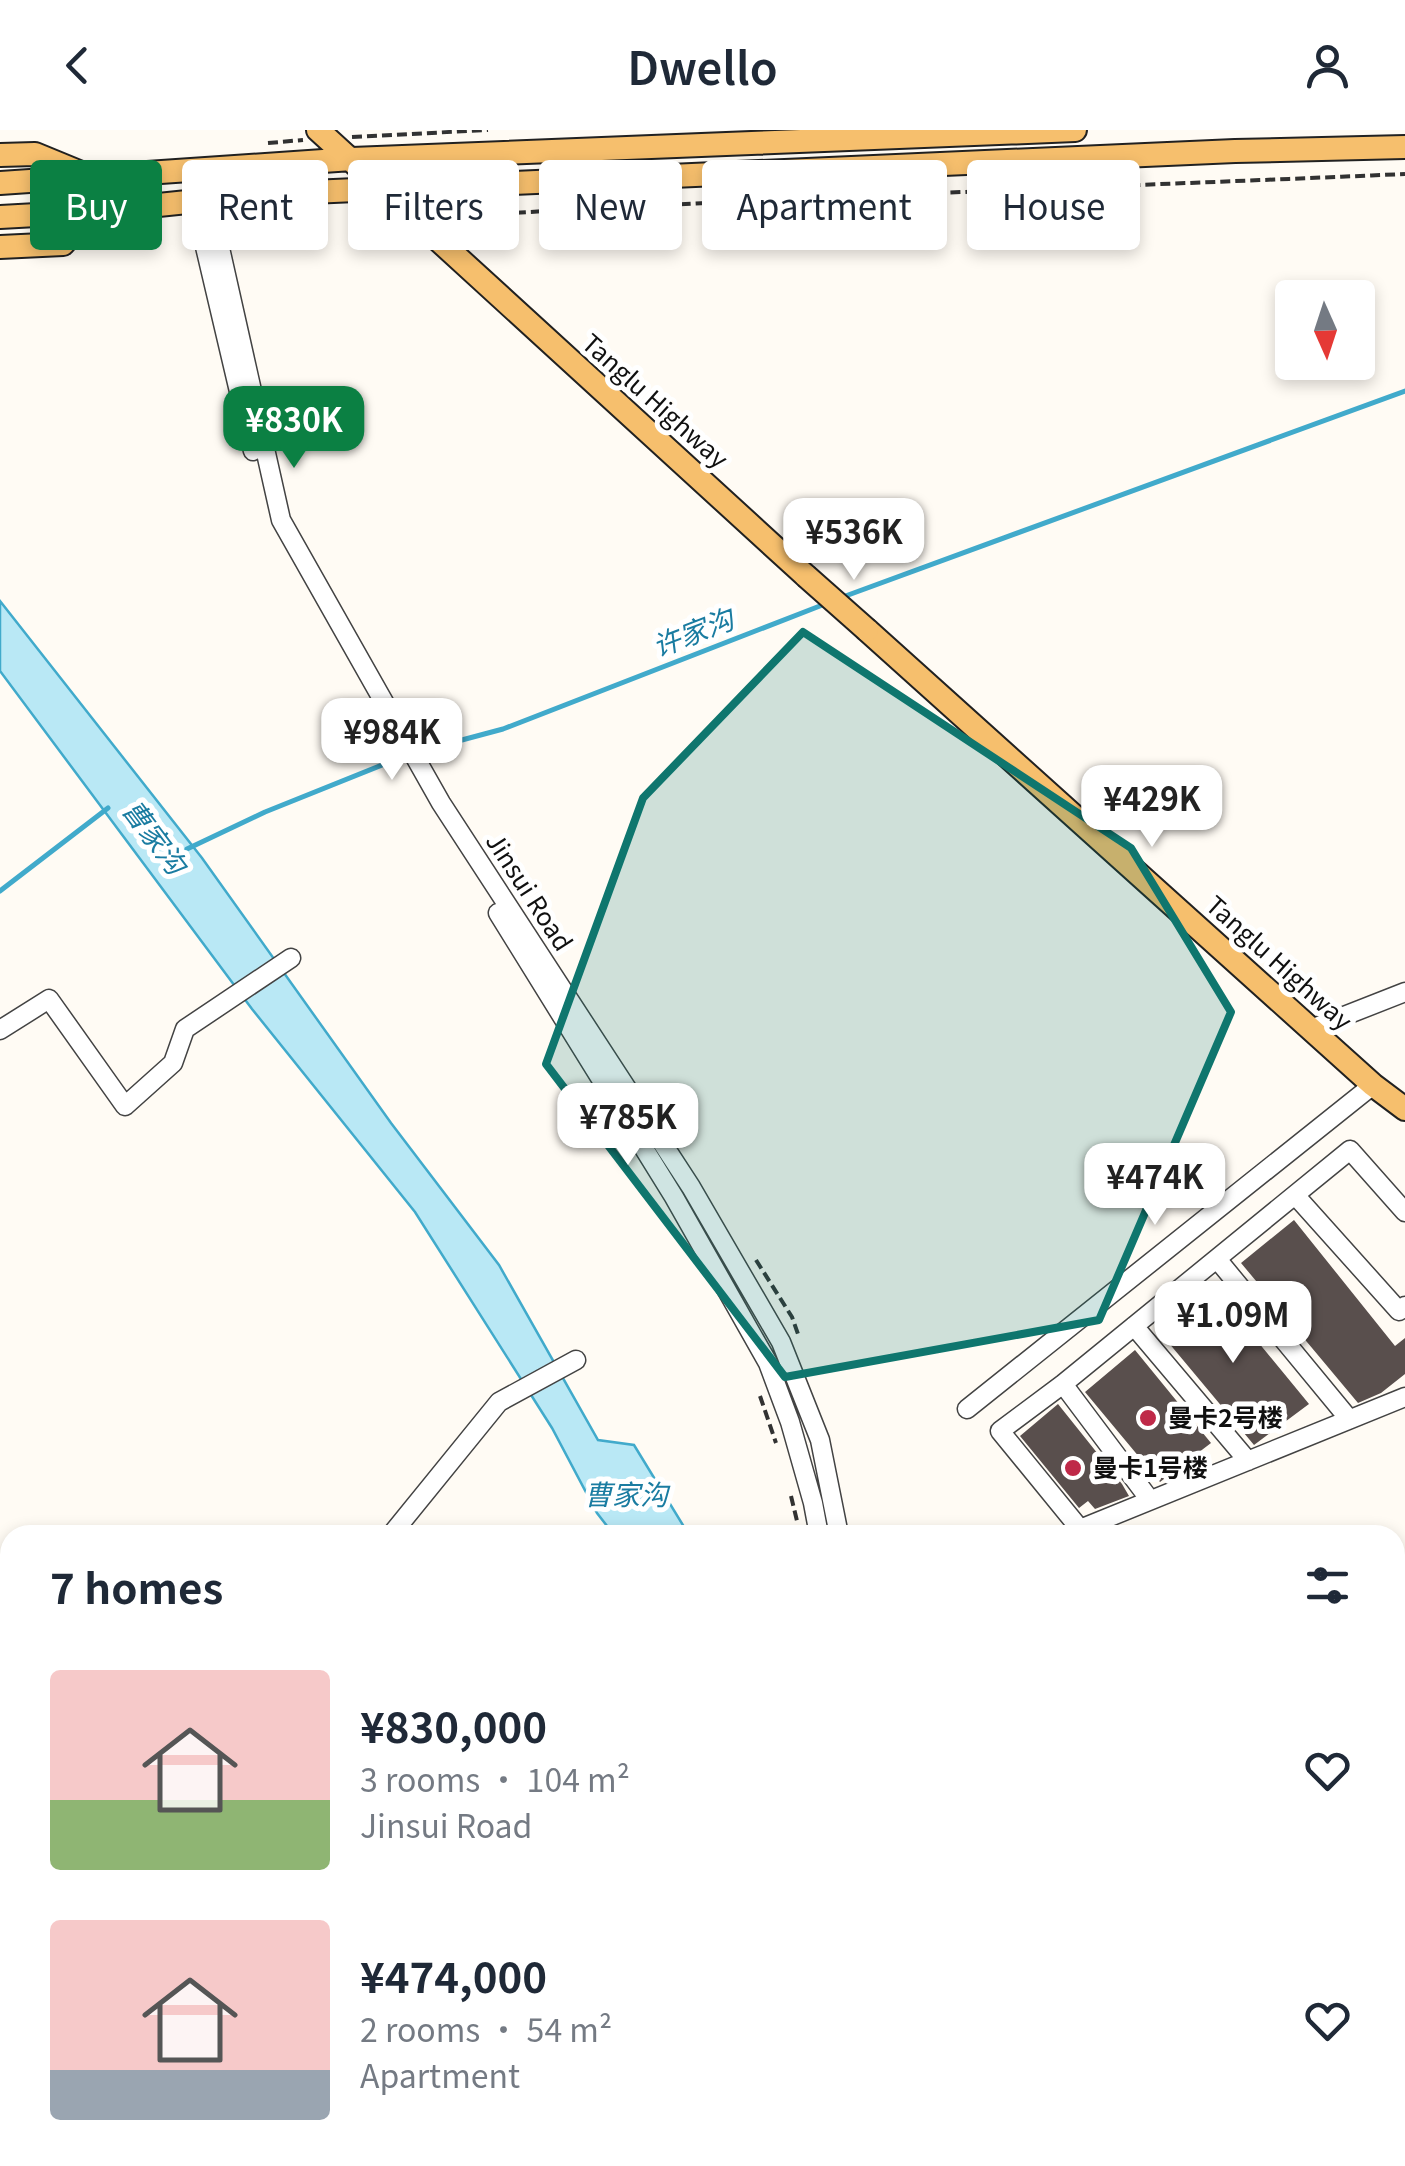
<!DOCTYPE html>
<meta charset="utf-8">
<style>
body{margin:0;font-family:Georgia,"Noto Sans SC",serif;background:#f6f6f7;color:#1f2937;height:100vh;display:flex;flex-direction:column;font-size:38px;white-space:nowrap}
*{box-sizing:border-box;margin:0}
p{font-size:32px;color:#747a83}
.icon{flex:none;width:55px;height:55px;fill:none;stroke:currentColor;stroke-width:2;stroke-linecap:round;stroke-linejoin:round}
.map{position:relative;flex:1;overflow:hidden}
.panel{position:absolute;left:0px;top:1395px;width:1405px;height:642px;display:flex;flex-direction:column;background:#fff;border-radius:30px 30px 0 0;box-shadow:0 5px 15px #0003}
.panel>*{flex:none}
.hud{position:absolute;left:30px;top:30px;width:1345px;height:90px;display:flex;gap:20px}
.needle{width:65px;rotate:177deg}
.tools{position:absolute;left:1275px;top:150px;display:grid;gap:20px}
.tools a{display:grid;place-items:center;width:100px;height:100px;border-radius:10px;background:#fff;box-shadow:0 5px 15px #0003;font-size:50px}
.price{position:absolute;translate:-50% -85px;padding:0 22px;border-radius:20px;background:#fff;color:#222;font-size:32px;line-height:65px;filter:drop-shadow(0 2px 5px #0008)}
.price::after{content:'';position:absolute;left:50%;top:60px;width:30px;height:22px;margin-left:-15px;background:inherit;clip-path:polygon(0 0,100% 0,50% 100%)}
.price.on{background:#0b8043;color:#fff}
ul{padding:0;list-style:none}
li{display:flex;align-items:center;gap:30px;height:250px;padding:0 50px}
li span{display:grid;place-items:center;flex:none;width:280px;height:200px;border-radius:10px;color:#555}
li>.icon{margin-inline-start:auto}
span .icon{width:120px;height:120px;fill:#fffc;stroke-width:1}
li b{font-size:42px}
h2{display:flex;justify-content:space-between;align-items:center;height:120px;padding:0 50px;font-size:42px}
.chip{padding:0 35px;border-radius:10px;background:#fff;box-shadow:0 5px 15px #0003;font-size:35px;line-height:90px}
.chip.on{background:#0b8043;color:#fff}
header{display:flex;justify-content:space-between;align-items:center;height:130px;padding:0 50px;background:#fff;font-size:45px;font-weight:600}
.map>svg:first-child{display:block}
.water{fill:#b9e8f5;stroke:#41aacb;stroke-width:2.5}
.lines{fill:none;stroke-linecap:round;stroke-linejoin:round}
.stream{stroke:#41aacb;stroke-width:5}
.building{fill:#594f4d}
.minor-casing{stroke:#434343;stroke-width:21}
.major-casing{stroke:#212121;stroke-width:26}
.path{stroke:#323232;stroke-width:4;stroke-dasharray:10 5;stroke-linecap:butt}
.minor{stroke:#fff;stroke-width:18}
.major{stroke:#f6bf6d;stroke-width:22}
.major-bridge-casing{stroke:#212121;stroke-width:26;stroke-linecap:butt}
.major-bridge{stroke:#f6bf6d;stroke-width:22}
.marked{fill:#0f766e;fill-opacity:0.2;stroke:#0f766e;stroke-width:8;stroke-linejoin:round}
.poi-dot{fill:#bf2948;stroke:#fff;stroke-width:4}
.labels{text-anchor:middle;stroke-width:10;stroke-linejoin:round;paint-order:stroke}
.street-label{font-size:25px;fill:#101010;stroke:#fff}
.poi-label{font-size:25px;font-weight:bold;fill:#101010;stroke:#fff;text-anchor:start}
.water-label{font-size:28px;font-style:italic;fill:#1a7ca1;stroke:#fff}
</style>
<header><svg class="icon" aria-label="back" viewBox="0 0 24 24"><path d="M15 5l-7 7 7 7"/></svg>Dwello<svg class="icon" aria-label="person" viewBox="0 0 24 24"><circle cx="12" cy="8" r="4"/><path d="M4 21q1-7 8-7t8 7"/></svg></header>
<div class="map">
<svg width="1405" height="2036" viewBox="0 0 1405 2036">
<rect width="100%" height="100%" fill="#fffbf4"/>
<path class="water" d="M0,471L202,728L391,993L499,1135L598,1310L634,1315L689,1405H614L597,1383L552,1298L415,1082L252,879L0,541Z
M1395,2018L1405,2025V2036H1340L1327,2028H1395Z"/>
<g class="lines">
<path class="stream" d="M840,468L1405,261
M417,622L503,599L825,474
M187,719L265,682L407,625
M0,761L108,678
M0,1848H10"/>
</g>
<path class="building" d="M1294,1090L1395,1216L1405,1208V1244L1381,1263L1358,1273L1241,1133Z
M1212,1156L1309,1274L1254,1315L1158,1200Z
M1135,1220L1211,1313L1160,1352L1085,1262Z
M1058,1274L1122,1354L1129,1366L1095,1379L1088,1371L1079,1378L1020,1306Z"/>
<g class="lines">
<g class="minor-casing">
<path id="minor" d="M209,69L281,390L441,673L691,1057L781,1212L820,1310L839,1405
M194,70L253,321
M498,783L674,1067L768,1233L790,1292L813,1373L819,1405
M1311,899L1405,862
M0,900L49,869L125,976L173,933L185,899L291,828
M1295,1065L1399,1181L1405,1176
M1405,1082L1350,1020L1063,1254L1000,1301L1080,1399L1405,1267
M1217,1129L1349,1289
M1134,1196L1248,1331
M1063,1254L1150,1370
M967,1279L1373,955
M391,1405L499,1272L576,1230
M0,1816L10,1815
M852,2028L853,2036
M871,2028V2036"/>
</g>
<g class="major-casing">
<path id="major" d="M318,0L806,446
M0,25L35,24L86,45
M0,53L352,29L1075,0
M0,87L91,82L265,64L1235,21L1405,17
M0,117L63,114L91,82
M867,500L1373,955L1405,979"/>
</g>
<path class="path" d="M352,7L488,0
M268,13L303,10
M441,87C762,68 1084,58 1405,44
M756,1130L792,1187L798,1204
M760,1266L776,1313
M791,1366L797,1391"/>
<use href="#minor" class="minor"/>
<use href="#major" class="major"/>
<g class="major-bridge-casing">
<path id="major-bridge" d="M806,446L867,500"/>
</g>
<use href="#major-bridge" class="major-bridge"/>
</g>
<path class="marked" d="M803,502L1131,718L1231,882L1099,1190L785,1247L546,934L643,668Z"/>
<g class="poi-dot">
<circle cx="1148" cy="1288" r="10"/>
<circle cx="1073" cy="1338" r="10"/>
</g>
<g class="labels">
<g class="street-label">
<text transform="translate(655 271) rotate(42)" y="9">Tanglu Highway</text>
<text transform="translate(529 762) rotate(57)" y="9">Jinsui Road</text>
<text transform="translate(1279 833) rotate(42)" y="9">Tanglu Highway</text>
</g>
<g class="poi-label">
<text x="1168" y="1297">曼卡2号楼</text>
<text x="1093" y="1347">曼卡1号楼</text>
</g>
<g class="water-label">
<text transform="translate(693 503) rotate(-21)" y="10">许家沟</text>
<text transform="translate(154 707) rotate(53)" y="10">曹家沟</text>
<text x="626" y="1375">曹家沟</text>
</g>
</g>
</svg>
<div class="tools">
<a><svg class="needle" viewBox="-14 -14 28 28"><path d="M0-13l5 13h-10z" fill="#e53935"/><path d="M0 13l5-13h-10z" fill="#747a83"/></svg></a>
</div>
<b class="price on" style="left:294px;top:341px">¥830K</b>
<b class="price" style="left:854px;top:453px">¥536K</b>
<b class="price" style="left:392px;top:653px">¥984K</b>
<b class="price" style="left:1152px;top:720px">¥429K</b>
<b class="price" style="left:628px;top:1038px">¥785K</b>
<b class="price" style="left:1155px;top:1098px">¥474K</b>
<b class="price" style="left:1233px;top:1236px">¥1.09M</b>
<div class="hud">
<a class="chip on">Buy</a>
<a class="chip">Rent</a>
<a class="chip">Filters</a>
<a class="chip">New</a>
<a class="chip">Apartment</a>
<a class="chip">House</a>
</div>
<section class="panel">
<h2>7 homes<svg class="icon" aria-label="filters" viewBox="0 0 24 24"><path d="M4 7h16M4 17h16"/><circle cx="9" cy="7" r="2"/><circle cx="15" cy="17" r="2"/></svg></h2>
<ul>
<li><span style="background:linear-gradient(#f6c9c9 65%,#8fb573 0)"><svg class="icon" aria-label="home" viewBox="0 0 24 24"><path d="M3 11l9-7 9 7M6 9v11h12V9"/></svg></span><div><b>¥830,000</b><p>3 rooms · 104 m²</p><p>Jinsui Road</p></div><svg class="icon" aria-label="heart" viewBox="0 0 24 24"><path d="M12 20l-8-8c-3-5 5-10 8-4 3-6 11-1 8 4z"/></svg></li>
<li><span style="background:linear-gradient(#f6c9c9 75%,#9aa5b1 0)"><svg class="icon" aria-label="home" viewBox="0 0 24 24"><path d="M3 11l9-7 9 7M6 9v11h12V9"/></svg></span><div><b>¥474,000</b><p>2 rooms · 54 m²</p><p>Apartment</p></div><svg class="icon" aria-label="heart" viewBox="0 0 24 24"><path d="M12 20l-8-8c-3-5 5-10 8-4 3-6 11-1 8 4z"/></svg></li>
</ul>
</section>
</div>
